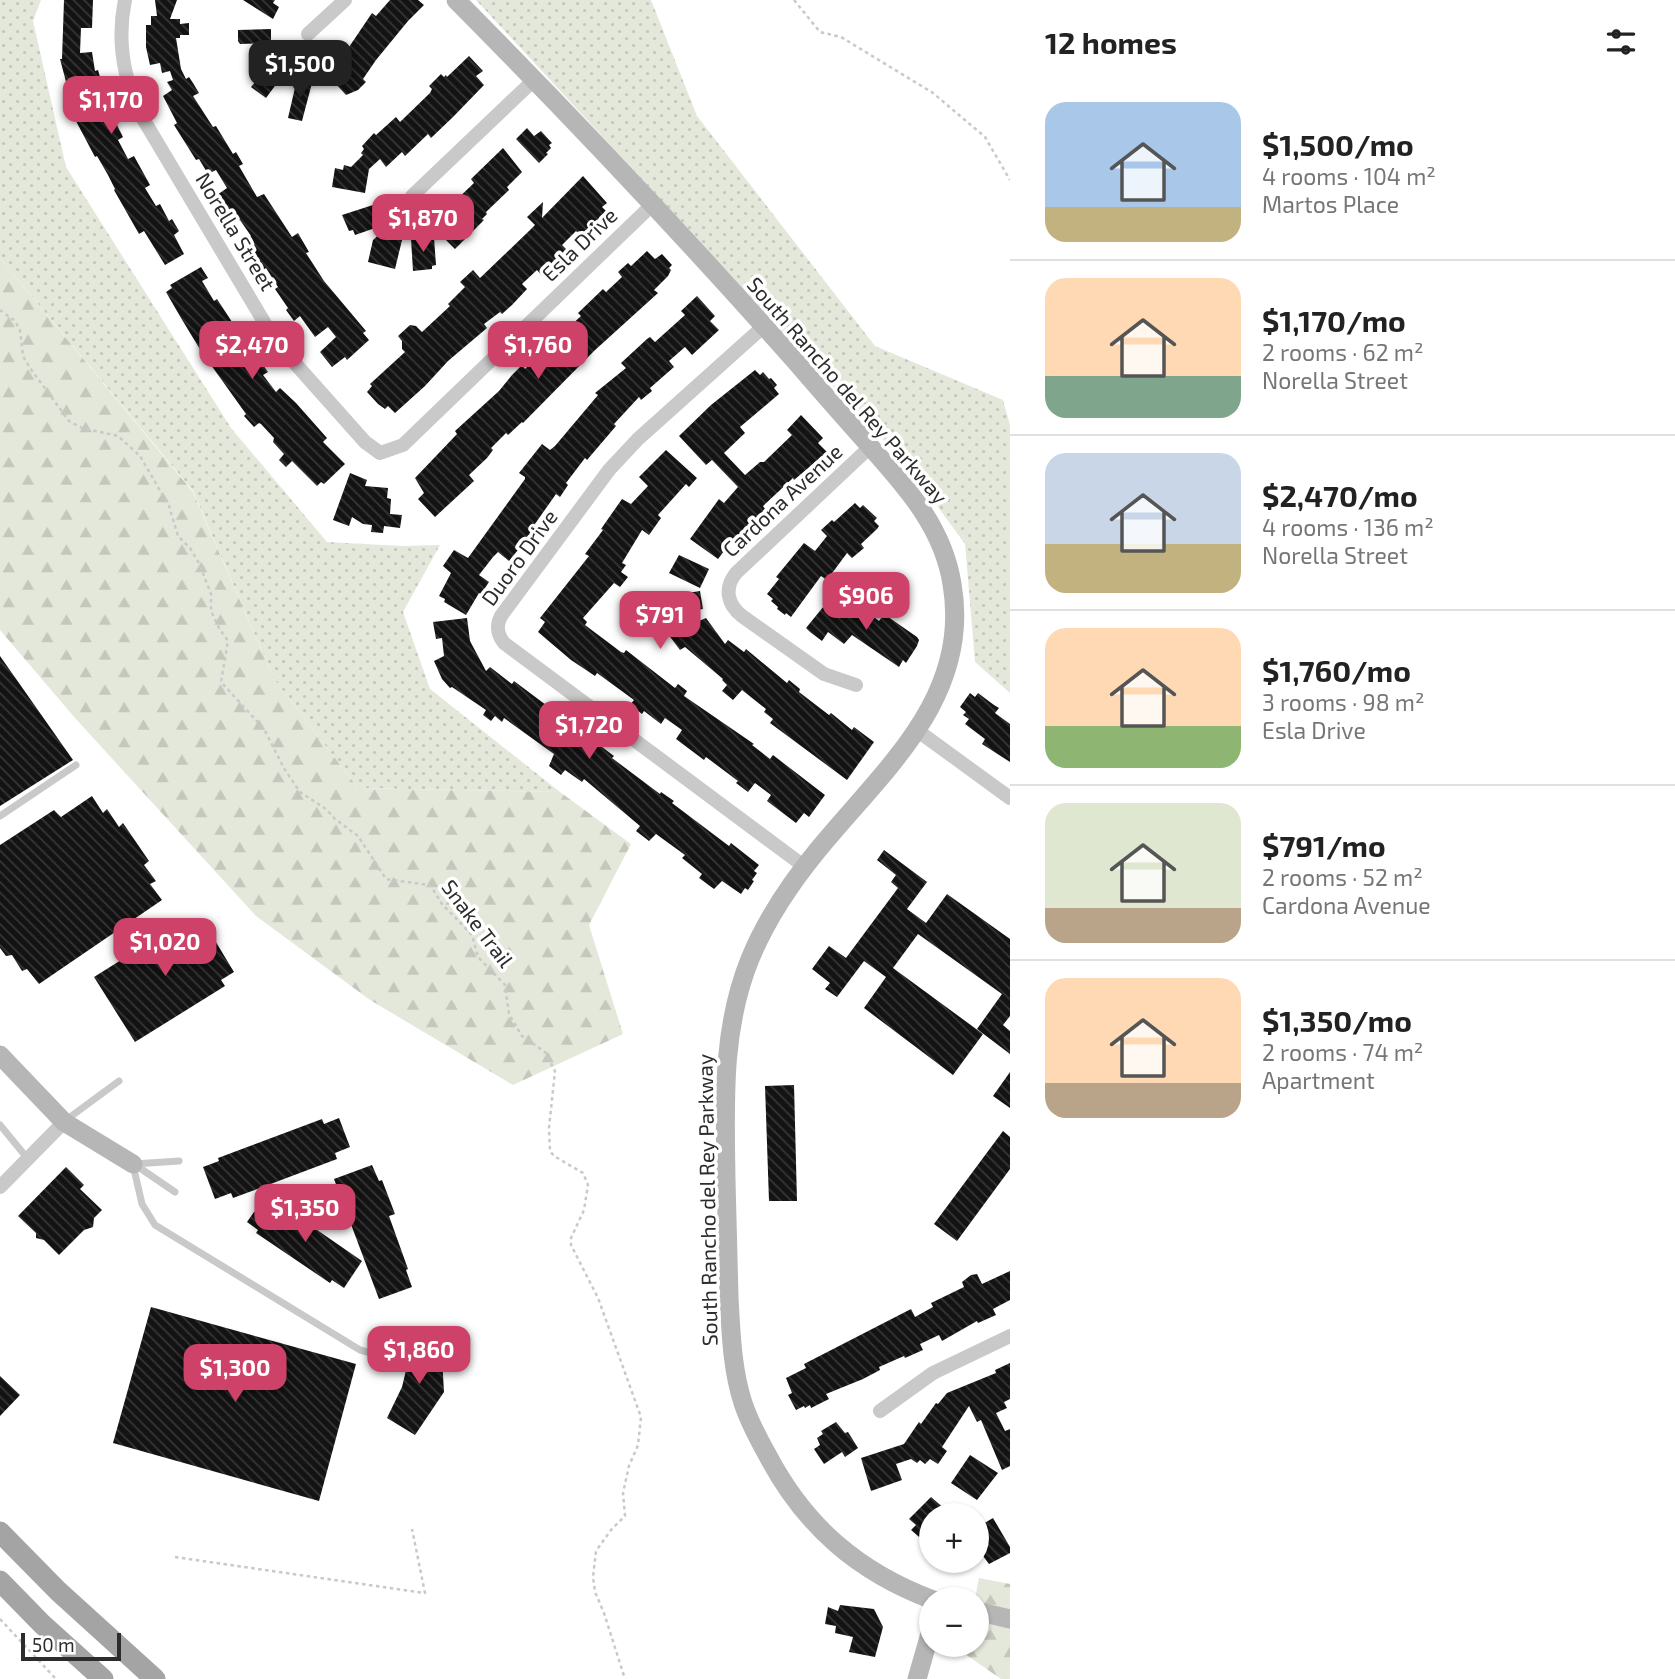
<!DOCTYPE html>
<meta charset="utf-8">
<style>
body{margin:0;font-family:"Exo 2",sans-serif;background:#f2f2f2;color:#222;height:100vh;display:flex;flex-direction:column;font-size:26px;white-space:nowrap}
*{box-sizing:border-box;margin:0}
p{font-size:23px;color:#767676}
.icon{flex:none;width:38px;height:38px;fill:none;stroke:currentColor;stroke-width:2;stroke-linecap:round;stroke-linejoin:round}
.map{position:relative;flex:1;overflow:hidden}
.details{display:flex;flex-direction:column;background:#fff;width:665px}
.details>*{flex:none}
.buttons{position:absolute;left:919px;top:1503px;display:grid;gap:14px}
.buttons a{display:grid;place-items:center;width:70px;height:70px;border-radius:50%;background:#fff;box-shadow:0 2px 5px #0004;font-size:35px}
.scale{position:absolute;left:21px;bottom:18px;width:100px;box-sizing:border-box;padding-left:7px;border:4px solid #2c2c2c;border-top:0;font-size:19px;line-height:24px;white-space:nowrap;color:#2c2c2c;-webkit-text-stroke:5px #fff;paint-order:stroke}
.price{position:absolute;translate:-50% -60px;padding:0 16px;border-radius:14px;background:#ce426a;color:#fff;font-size:23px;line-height:46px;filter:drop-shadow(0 2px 4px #0008)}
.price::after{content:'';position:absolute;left:50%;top:42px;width:21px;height:16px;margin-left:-10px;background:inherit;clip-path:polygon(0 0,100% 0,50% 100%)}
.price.active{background:#222;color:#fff}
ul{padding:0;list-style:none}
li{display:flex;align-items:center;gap:21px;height:175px;padding:0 35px}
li+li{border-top:2px solid #e0e0e0}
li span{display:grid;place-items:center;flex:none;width:196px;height:140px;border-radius:21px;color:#555}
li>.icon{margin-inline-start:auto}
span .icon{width:84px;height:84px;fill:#fffc;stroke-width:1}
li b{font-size:30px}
h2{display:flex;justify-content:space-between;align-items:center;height:84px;padding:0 35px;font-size:30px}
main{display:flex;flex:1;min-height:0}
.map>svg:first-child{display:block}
.grass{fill:url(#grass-dots)}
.forest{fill:url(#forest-firs)}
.building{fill:url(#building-back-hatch)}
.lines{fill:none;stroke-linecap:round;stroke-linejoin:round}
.path{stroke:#c9c9c9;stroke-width:2.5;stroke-dasharray:3.5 3.5;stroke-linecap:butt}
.lane{stroke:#c9c9c9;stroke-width:7}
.street{stroke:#c9c9c9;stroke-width:14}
.secondary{stroke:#b6b6b6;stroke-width:19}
.primary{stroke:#a4a4a4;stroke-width:21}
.labels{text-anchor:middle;stroke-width:7;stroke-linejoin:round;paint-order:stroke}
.street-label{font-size:21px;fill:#2c2c2c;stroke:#fff}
</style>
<main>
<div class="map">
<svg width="1010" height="1679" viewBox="0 0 1010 1679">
<defs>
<pattern id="grass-dots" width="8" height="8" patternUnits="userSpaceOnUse" patternTransform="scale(1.75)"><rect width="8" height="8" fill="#e4e8db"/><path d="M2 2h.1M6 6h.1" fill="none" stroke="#c4c7bc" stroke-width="1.8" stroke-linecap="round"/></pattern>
<pattern id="forest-firs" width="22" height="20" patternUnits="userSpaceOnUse" patternTransform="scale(1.75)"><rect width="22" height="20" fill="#e4e8db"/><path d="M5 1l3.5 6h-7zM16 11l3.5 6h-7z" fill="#c4c7bc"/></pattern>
<pattern id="building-back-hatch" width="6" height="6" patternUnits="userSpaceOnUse" patternTransform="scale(1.75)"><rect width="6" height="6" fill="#131313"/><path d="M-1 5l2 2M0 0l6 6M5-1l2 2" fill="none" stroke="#363636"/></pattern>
</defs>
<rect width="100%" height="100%" fill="#fff"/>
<path class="grass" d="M0,0H41L33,21L66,167L231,428L327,542L402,546L440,545L403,612L430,689L560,792L358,788L274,679L193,491L0,258Z
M476,0H651L697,116L875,346L1003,400L1010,425V693L975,662L965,544L911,470Z"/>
<path class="forest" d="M0,258L193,492L274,679L358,788L560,792L631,844L589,925L623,1034L513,1085L370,1000L256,916L75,718L0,630Z
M979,1578L1010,1584V1679H1001L965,1654L967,1645H976L975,1599Z"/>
<path class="building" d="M64,0H93L92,28H81L80,53L92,52L95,71L98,70L102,84L96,85L97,89L92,90L98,111L106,108L114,126L117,125L123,137L118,140L128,159L134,156L150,185L145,188L156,206L160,204L169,221L172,219L179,231L174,235L184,254L165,265L144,231L139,234L114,190L115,189L108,175L97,156L95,157L77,123L75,116L78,115L70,97L60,59H62Z
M155,0H177L170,19H180V24L189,23V35H180V38H176L181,69L186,79L189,77L193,83L199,93L193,96L213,127L216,126L233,154L236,152L243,164L239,166L257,197L264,194L292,237L298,233L309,252L306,253L324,281L366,331L363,333L369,340L347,360L345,357L332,367L320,352L336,337L328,327L315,337L300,316L294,321L286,310L288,308L275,289L278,287L266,268L261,271L245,240L251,236L240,220L235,223L217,195L227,188L216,170L208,174L199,159L196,160L174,125L177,123L163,96L172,90L167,82L173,80L170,71L162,73L160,63L150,65L146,47V25H151V16H157Z
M243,0H275L273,3L279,7L273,19Z
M390,0H418L424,5L408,21L376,60L363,79L366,82L358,90L346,95L334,82L340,76L332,69L350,52L347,50L372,13L376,16Z
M271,29V43L240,44L238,41V30Z
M469,56L483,71L476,76L484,85L453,117L431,138L428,134L405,156L402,152L386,167L380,159L369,169L365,193L332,187L335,168L343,170L344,165L351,167L363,155L361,153L364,149L362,146L374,133L376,135L396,117L400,122L430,93L432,89L429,86L441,74L444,77L446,75L447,77Z
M267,58L286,71L266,98L251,87L256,81L252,78Z
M297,79L312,83L302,121L288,118Z
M527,128L534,136L541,131L552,143L549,145L551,148L546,153L548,154L539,163L516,139Z
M503,148L522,172L507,187L509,190L486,212L487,214L482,219L484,220L455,249L443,237L454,236L441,222L456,208L452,204L474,183L471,179Z
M583,176L607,203L602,207L606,211L581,236L576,231L562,245L567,250L552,266L542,276L537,270L522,284L527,289L512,305L502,314L500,312L484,324L487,328L448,361L425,386L395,413L388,406L385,409L378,404L367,392L372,386L370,384L405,352L402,349V341L398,336L410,325L416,326L422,332L450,306L448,304L465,287L460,282L473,270L480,278L529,231L535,225L527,217L543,202L542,218Z
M373,205L381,226L355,235L353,230L349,231L342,215Z
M383,231L403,236L395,269L368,262L373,240Z
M434,238L436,265L432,266V269L413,271L411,239Z
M647,251L655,259L662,254L672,265L669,268L671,270L668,276L654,290L658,293L594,351L523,423L522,422L508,435L506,433L491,448L493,450L487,458L469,475L474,481L435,517L418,499L424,493L415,478L457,434L455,431L499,391L512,375L522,365L525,369L541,354L539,352L554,338L552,335L562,326L566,330L581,316L578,313L603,289L606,292L622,277L618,272L628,263L631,266Z
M201,267L208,278L202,281L214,301L217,299L236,328L230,331L243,349L248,345L260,361L268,372L263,375L276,392L280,388L296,403L327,438L323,442L345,464L324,484L321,482L317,486L292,461L286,467L279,460L284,454L273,442L274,438L261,424L259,423L254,427L244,416L246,414L201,351L181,318L166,292L172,288L170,285Z
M697,296L715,316L710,321L719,330L692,355L685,347L669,361L674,367L650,388L652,391L641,400L639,397L614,424L616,426L587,460L585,458L566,483L568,485L560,497L556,494L530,531L533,534L524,546L522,545L509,561L498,552L493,557L479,575L489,582L481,594L479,593L466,615L444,602L445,599L439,596L451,573L443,566L454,550L468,558L525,479V477L519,473L542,444L550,450L555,446L598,395L595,393L626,368L621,363L647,339L650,337L655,342L685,315L681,311Z
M755,370L760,375L763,372L769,379L771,378L777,385L774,388L779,394L740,427L745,433L724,453L745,475L760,462H764L792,435L787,430L801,415L823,438L818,443L827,452L794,480L793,478L763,506L765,509L737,540L734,538L718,559L690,539L719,499L724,503L738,487L712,460L706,465L679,436L711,405Z
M666,450L697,478L689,487L686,484L658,515L661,518L649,535L642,530L622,563L626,565L621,572L628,577L620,587L614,583L583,618L587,622L585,625L621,652L624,653L626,650L675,688L678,684L687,691L684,696L754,744L752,745L770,759L773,755L825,795L809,817L804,813L796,823L767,801L771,795L755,783L748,792L736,783L738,781L706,757L704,760L676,739L682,730L665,718L661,724L644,711L642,714L630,705L634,700L597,673L595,676L571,660L538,632L545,622L540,618L589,556L585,554L603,530L601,529L622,499L631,504L648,486L639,477Z
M350,473L367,480L365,486L388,488L387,498L391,499L390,514L402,515L400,528L384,526L383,533L371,532L372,525L363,524L352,517L349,526L333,520Z
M855,503L860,508L863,505L877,518L874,521L879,526L877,529L861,544L864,548L852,558L847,553L827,580L821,576L791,617L786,613L785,615L777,609L778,607L771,601L773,599L767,594L779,579L776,577L804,543L815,551L827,536L821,530L832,520L834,522Z
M679,555L709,569L700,588L669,573Z
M700,591L703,609L669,614L668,599L675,598V595Z
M828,601L847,616L857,604L879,621L884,614L917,637L919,640L917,646L906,663L903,660L899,667L852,635L844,644L828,632L822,641L810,632L806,628Z
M467,618L470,641L486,671L490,667L512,684L514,681L614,756L612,758L660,794L661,792L674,801L672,803L729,846L731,843L759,865L754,871L757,873L752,880L754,881L748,890L745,888L741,894L722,881L714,889L699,878L702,874L682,858L685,855L656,834L649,841L636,831L640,826L584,779L582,782L565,770L561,775L549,766L554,754L504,718L502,722L495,716L491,721L483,715L486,710L452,687L450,688L442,679L434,661L444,656L442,638L436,639L433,622Z
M706,618L725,644L728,640L744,652L746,649L787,683L789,680L800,689L799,692L829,715L831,713L852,730L854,727L874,742L847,780L770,723L773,719L764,712L766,709L742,690L733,700L722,691L727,685L722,680L723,679L685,647L680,650L668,634Z
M0,656L73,760L0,806Z
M970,693L975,697L978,693L994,705L999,708L995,713L1010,724V762L982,744L985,739L965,724L969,719L963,715L966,712L960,707Z
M92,796L103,813L107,809L119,827L123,823L149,861L144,865L156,881L150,884L162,900L39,984L27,969L22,971L12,955L6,956L0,948V845L54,810L61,817Z
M884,850L927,882L907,909L926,923L947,894L1010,939V1016L1003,1025L1010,1031V1054L977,1029L1002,994L918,934L893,968L983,1034L953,1075L864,1008L886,977L864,961L837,997L825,989L830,983L812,969L829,946L846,958L898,888L891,882L896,875L877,860Z
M185,920L192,932L205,924L234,972L221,980L225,986L135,1042L94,977Z
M1010,1072V1108L993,1096Z
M794,1085L797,1201H769L765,1086Z
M339,1118L350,1147L335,1153L337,1159L233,1198L231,1193L215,1199L203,1167L219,1161L218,1158L322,1119L324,1124Z
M1003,1131L1010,1137V1169L957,1241L934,1224Z
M372,1165L379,1181L382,1180L395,1214L389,1216L408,1269L406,1270L412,1287L379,1299L334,1179Z
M66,1167L84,1185L80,1189L102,1210L94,1218L93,1227L84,1230L59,1255L44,1240L36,1238V1233L18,1216Z
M278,1203L362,1261L344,1288L332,1280L330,1283L256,1233L258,1230L247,1222L254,1212Z
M1010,1271V1300L993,1309L996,1315L978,1323L977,1321L942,1341L939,1335L920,1344L923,1350L905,1358L904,1356L879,1367L880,1370L863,1379L826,1394L829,1399L811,1408L810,1405L805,1408L804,1406L796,1410L788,1395L792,1393L786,1378L806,1368L804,1364L911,1309L915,1317L933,1307L931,1303L964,1287L962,1282L971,1275L977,1274L982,1284Z
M151,1307L356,1364L319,1501L113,1443Z
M441,1341L444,1392L415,1435L387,1418L402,1387L407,1366L406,1354H408V1342Z
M1010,1363V1399L1004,1402L1007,1408L996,1413L1005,1431L1010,1429V1466L1002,1470L981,1420L977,1422L969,1406L942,1447L947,1451L938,1464L930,1459L925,1464L920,1460L917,1463L911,1459L896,1464L902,1480L871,1491L861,1458L904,1444L919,1422L921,1424L936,1403L938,1404L947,1393L996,1373L995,1370Z
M0,1376L20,1395L0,1416Z
M836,1422L845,1433L848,1432L858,1448L845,1457L842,1452L824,1464L814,1449L820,1445L817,1438L823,1434L821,1431Z
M970,1455L998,1473L977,1500L951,1483Z
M931,1497L953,1516H931V1537L926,1543L911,1530L916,1525L909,1519Z
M993,1518L1010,1547V1553L989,1564L983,1556L976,1560V1528Z
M840,1605L874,1609L883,1627L875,1657L849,1652L853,1637L835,1633L836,1626L825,1624L828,1607L838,1611Z"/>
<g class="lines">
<path class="path" d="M794,0L820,32L841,37L933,93L985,137L1010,180
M0,310L15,321L20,330L23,356L30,368L69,421L82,428L118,436L140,456L169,506L178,536L190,548L199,563L211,594V611L219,628L228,641L221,682L264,729L285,770L300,792L326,809L335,819L358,836L386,879C401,882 416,882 431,886L442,904L472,935L478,957L505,985L509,1014L522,1036L545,1052L555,1071L549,1128L550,1151L554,1156L583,1173L588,1185L584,1210L571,1238V1245L598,1298L641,1417L638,1445L629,1466L623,1493L625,1516L611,1530L596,1551L593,1577L595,1592L604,1613L625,1679
M175,1557L425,1593L412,1529
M0,1619L56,1679"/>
<path class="lane" d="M0,816L76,765
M66,1120L119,1081
M0,1125L28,1159
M134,1164L175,1192
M134,1164L179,1161
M133,1165L142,1204L155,1225L360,1350L386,1357"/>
<path class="street" d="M125,0C117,38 123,76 139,112L276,342L365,442L380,453L403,445L653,204
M308,34L345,0
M412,196L535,79
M764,326L638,439L609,470L501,616C496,626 497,634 504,643L805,867
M856,685L824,674L742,616C727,604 724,588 736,573L870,447
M918,731L1010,798
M0,1187L64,1122
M880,1411L933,1373L1010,1336"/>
<path class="secondary" d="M456,0C573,118 687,239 797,363C820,390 844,417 868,444C905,486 943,526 952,584C972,698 882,771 817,851C790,884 766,920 750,959C721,1030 725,1105 726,1180C727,1219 728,1258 729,1297C731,1332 732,1370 743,1403C749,1421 759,1440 768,1456C805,1526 858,1572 933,1600
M0,1055L64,1122L133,1164
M976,1611L1010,1619
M917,1679L931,1630"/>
<path class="primary" d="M0,1532L58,1591L155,1679
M0,1581L42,1624L103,1679"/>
</g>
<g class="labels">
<g class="street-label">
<text transform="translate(235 232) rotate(59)" y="7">Norella Street</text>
<text transform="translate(580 245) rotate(-44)" y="7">Esla Drive</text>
<text transform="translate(847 391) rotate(49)" y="7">South Rancho del Rey Parkway</text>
<text transform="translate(783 501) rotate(-43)" y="7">Cardona Avenue</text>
<text transform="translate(520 558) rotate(-54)" y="7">Duoro Drive</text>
<text transform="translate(477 924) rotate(53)" y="7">Snake Trail</text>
<text transform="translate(708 1200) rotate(-91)" y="7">South Rancho del Rey Parkway</text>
</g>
</g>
</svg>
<div class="buttons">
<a>+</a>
<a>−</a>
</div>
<div class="scale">50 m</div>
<b class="price active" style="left:300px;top:100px">$1,500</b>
<b class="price" style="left:111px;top:136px">$1,170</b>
<b class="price" style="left:423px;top:254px">$1,870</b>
<b class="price" style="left:252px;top:381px">$2,470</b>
<b class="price" style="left:538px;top:381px">$1,760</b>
<b class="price" style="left:866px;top:632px">$906</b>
<b class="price" style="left:660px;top:651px">$791</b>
<b class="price" style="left:589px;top:761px">$1,720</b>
<b class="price" style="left:165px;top:978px">$1,020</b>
<b class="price" style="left:305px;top:1244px">$1,350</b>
<b class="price" style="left:419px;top:1386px">$1,860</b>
<b class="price" style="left:235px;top:1404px">$1,300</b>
</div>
<section class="details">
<h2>12 homes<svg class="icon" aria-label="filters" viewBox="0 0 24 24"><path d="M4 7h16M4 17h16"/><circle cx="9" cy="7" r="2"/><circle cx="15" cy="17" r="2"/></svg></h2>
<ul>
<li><span style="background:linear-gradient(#a9c7e8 75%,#c2b280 0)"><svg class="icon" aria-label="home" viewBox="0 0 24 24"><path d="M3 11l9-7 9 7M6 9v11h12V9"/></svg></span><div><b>$1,500/mo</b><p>4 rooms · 104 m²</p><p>Martos Place</p></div></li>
<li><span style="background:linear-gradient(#ffd9b3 70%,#7fa58c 0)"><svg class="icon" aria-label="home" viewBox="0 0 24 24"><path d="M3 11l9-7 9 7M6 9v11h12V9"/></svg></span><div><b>$1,170/mo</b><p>2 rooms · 62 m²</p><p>Norella Street</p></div></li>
<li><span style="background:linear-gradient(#c9d6e8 65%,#c2b280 0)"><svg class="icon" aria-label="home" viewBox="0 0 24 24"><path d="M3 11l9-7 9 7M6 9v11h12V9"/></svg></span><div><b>$2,470/mo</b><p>4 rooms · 136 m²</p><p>Norella Street</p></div></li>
<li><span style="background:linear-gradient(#ffd9b3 70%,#8fb573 0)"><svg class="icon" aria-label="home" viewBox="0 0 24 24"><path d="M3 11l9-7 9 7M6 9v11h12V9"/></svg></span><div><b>$1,760/mo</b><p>3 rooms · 98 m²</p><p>Esla Drive</p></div></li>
<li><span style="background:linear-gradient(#dfe7d0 75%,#b9a48a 0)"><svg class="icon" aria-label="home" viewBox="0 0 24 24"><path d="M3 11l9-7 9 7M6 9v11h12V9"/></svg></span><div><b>$791/mo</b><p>2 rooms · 52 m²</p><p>Cardona Avenue</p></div></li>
<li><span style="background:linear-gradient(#ffd9b3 75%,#b9a48a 0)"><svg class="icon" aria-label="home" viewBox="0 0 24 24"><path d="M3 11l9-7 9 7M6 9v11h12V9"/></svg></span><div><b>$1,350/mo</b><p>2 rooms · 74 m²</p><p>Apartment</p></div></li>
</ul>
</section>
</main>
